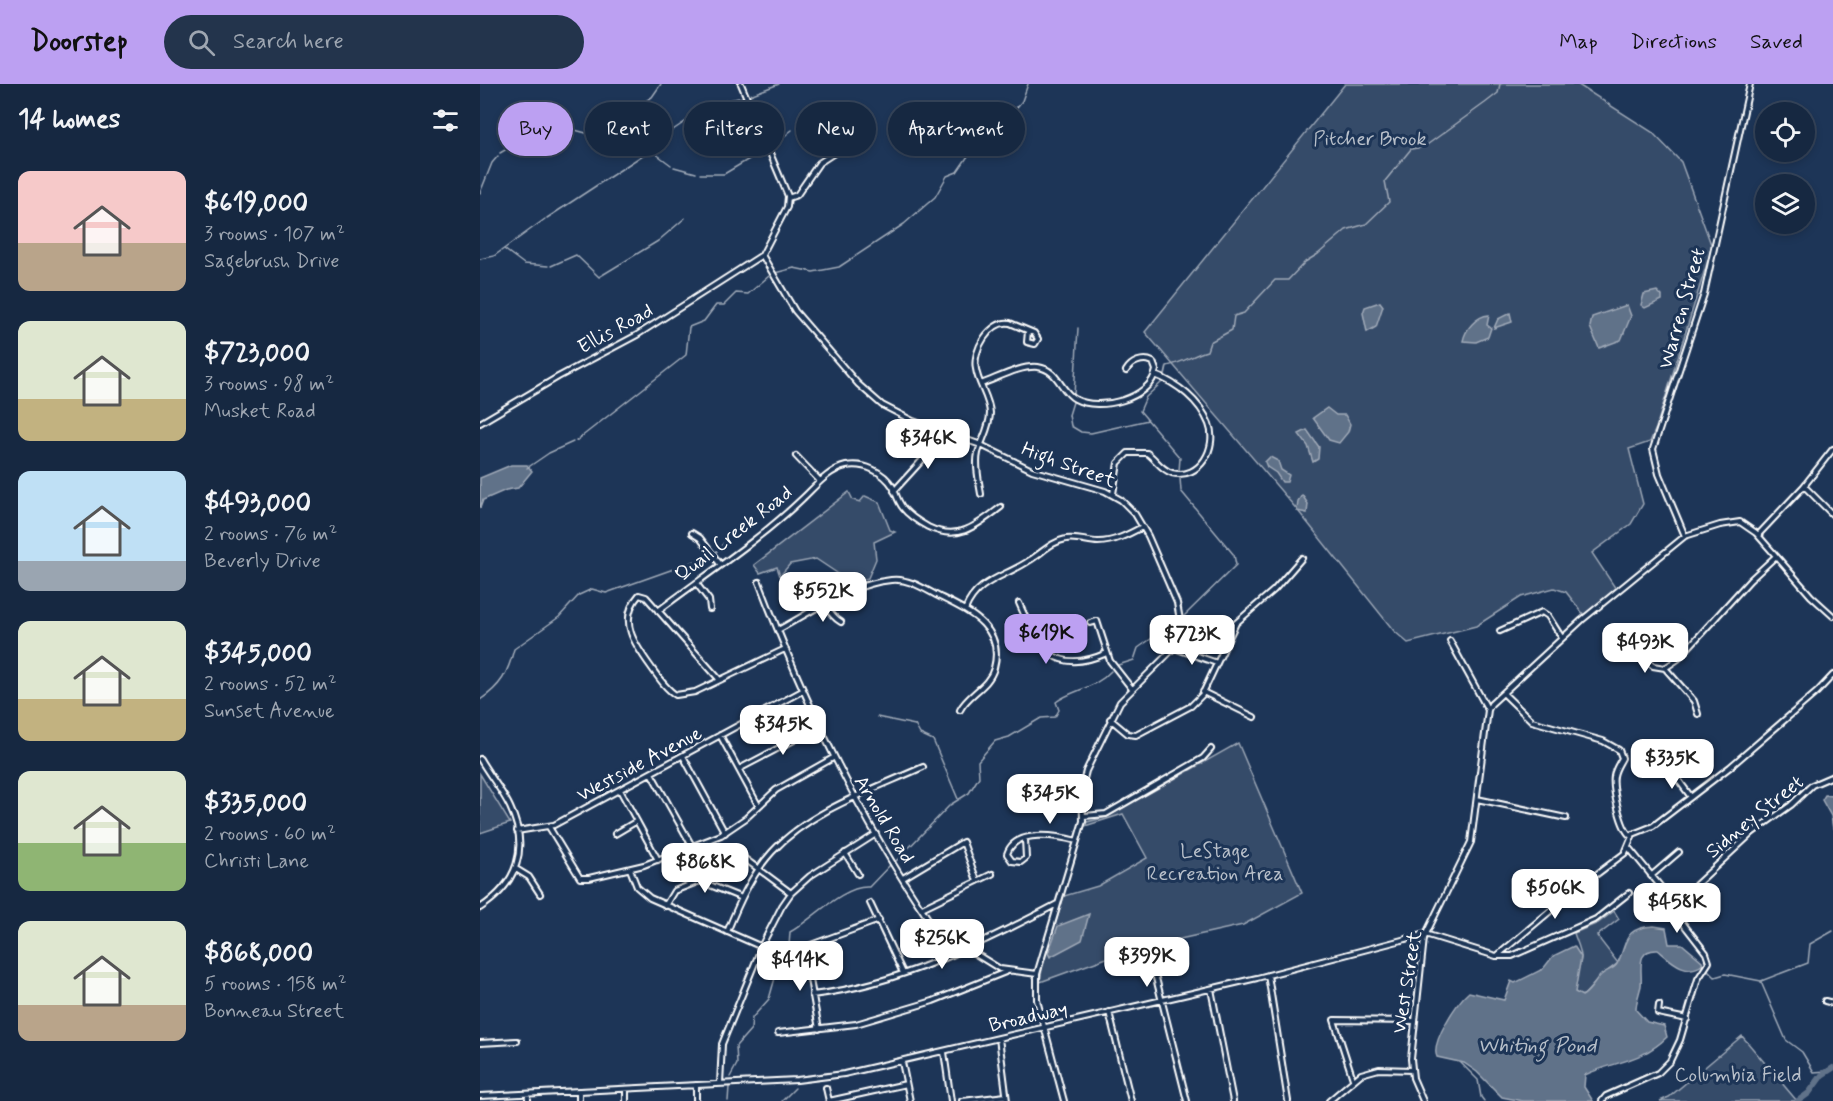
<!DOCTYPE html>
<meta charset="utf-8">
<style>
body{margin:0;font-family:Mynerve,sans-serif;background:#23344c;color:#f1f3f6;height:100vh;display:flex;flex-direction:column;font-size:22px;white-space:nowrap}
*{box-sizing:border-box;margin:0}
p{font-size:20px;color:#9ea6b1}
.icon{flex:none;width:33px;height:33px;fill:none;stroke:currentColor;stroke-width:2;stroke-linecap:round;stroke-linejoin:round}
.map{position:relative;flex:1;overflow:hidden}
.side{display:flex;flex-direction:column;background:#162841;width:480px}
.side>*{flex:none}
.banner{position:absolute;left:18px;top:18px;width:570px;height:54px;display:flex;gap:12px}
.controls{position:absolute;left:1275px;top:18px;display:grid;gap:12px}
.controls a{display:grid;place-items:center;width:60px;height:60px;border-radius:50%;background:#162841;box-shadow:0 3px 9px #0003,0 0 0 2px #35445a;font-size:30px}
.price{position:absolute;translate:-50% -51px;padding:0 14px;border-radius:12px;background:#fff;color:#222;font-size:20px;line-height:39px;filter:drop-shadow(0 2px 3px #0008)}
.price::after{content:'';position:absolute;left:50%;top:36px;width:18px;height:14px;margin-left:-9px;background:inherit;clip-path:polygon(0 0,100% 0,50% 100%)}
.price.current{background:#bca0f2;color:#111}
ul{padding:0;list-style:none}
li{display:flex;align-items:center;gap:18px;height:150px;padding:0 18px}
li span{display:grid;place-items:center;flex:none;width:168px;height:120px;border-radius:12px;color:#555}
li>.icon{margin-inline-start:auto}
span .icon{width:72px;height:72px;fill:#fffc;stroke-width:1}
li b{font-size:26px}
h2{display:flex;justify-content:space-between;align-items:center;height:72px;padding:0 18px;font-size:26px}
.tag{padding:0 21px;border-radius:27px;background:#162841;box-shadow:0 3px 9px #0003,0 0 0 2px #35445a;font-size:21px;line-height:54px}
.tag.current{background:#bca0f2;color:#111}
header{display:flex;align-items:center;gap:36px;box-sizing:border-box;height:84px;padding:0 30px;background:#bca0f2;color:#111}
header strong{font-size:28px}
nav{display:flex;gap:33px;margin-inline-start:auto;font-size:21px}
.search{width:420px;height:54px;background:#23344c;display:flex;align-items:center;gap:15px;box-sizing:border-box;padding:0 21px;border-radius:33px;color:#9ea6b1;font-size:22px}
main{display:flex;flex:1;min-height:0}
.map>svg:first-child{display:block}
.green{fill:#364b69;stroke:#9aa5b4;stroke-width:1.5}
.water{fill:#617289;stroke:#a0aab8;stroke-width:1.5}
.lines{fill:none;stroke-linecap:round;stroke-linejoin:round}
.stream{stroke:#a0aab8;stroke-width:1.5}
.river{stroke:#617289;stroke-width:6}
.minor-casing{stroke:#fff;stroke-width:8}
.minor{stroke:#1d3557;stroke-width:4}
.labels{text-anchor:middle;stroke-width:6;stroke-linejoin:round;paint-order:stroke}
.park-label{font-size:20px;fill:#b9c0ca;stroke:#1d3557}
.street-label{font-size:20px;fill:#fff;stroke:#1d3557}
.water-label{font-size:21px;font-style:italic;fill:#b8c0ca;stroke:#1d3557}
</style>
<header>
<strong>Doorstep</strong>
<div class="search"><svg class="icon" aria-label="search" viewBox="0 0 24 24"><circle cx="10" cy="10" r="6"/><path d="M15 15l6 6"/></svg>Search here</div>
<nav><a>Map</a><a>Directions</a><a>Saved</a></nav>
</header>
<main>
<section class="side">
<h2>14 homes<svg class="icon" aria-label="filters" viewBox="0 0 24 24"><path d="M4 7h16M4 17h16"/><circle cx="9" cy="7" r="2"/><circle cx="15" cy="17" r="2"/></svg></h2>
<ul>
<li><span style="background:linear-gradient(#f6c9c9 60%,#b9a48a 0)"><svg class="icon" aria-label="home" viewBox="0 0 24 24"><path d="M3 11l9-7 9 7M6 9v11h12V9"/></svg></span><div><b>$619,000</b><p>3 rooms · 107 m²</p><p>Sagebrush Drive</p></div></li>
<li><span style="background:linear-gradient(#dfe7d0 65%,#c2b280 0)"><svg class="icon" aria-label="home" viewBox="0 0 24 24"><path d="M3 11l9-7 9 7M6 9v11h12V9"/></svg></span><div><b>$723,000</b><p>3 rooms · 98 m²</p><p>Musket Road</p></div></li>
<li><span style="background:linear-gradient(#bfe0f5 75%,#9aa5b1 0)"><svg class="icon" aria-label="home" viewBox="0 0 24 24"><path d="M3 11l9-7 9 7M6 9v11h12V9"/></svg></span><div><b>$493,000</b><p>2 rooms · 76 m²</p><p>Beverly Drive</p></div></li>
<li><span style="background:linear-gradient(#dfe7d0 65%,#c2b280 0)"><svg class="icon" aria-label="home" viewBox="0 0 24 24"><path d="M3 11l9-7 9 7M6 9v11h12V9"/></svg></span><div><b>$345,000</b><p>2 rooms · 52 m²</p><p>Sunset Avenue</p></div></li>
<li><span style="background:linear-gradient(#dfe7d0 60%,#8fb573 0)"><svg class="icon" aria-label="home" viewBox="0 0 24 24"><path d="M3 11l9-7 9 7M6 9v11h12V9"/></svg></span><div><b>$335,000</b><p>2 rooms · 60 m²</p><p>Christi Lane</p></div></li>
<li><span style="background:linear-gradient(#dfe7d0 70%,#b9a48a 0)"><svg class="icon" aria-label="home" viewBox="0 0 24 24"><path d="M3 11l9-7 9 7M6 9v11h12V9"/></svg></span><div><b>$868,000</b><p>5 rooms · 158 m²</p><p>Bonneau Street</p></div></li>
</ul>
</section>
<div class="map">
<svg width="1353" height="1017" viewBox="0 0 1353 1017">
<rect width="100%" height="100%" fill="#1d3557"/>
<filter id="ink" filterUnits="userSpaceOnUse"><feTurbulence type="fractalNoise" baseFrequency=".0167" numOctaves="2"/><feDisplacementMap in="SourceGraphic" scale="12" xChannelSelector="R" yChannelSelector="G"/><feConvolveMatrix kernelMatrix="1 2 1 2 8 2 1 2 1" color-interpolation-filters="sRGB"/></filter>
<g filter="url(#ink)">
<path class="green" d="M865,0H1097L1172,48L1201,78L1232,163L1176,344L1170,358L1149,365L1163,420L1151,440L1112,469L1136,505L1104,531L1086,508L1074,504L1041,513L996,542L928,559L914,547L819,428L665,248Z
M369,408L373,416L380,418L385,412L399,418L410,446L415,448L394,458L396,475L388,494L376,499L361,495L357,489L336,475L310,480L300,492L297,483L280,489L274,481Z
M758,659L822,809L763,841L646,867L560,898L563,879L584,812L618,802L667,774L643,730L605,742L607,738L627,733Z
M0,690L30,739L0,749Z
M1134,827L1139,835L1117,852L1138,879L1122,891L1104,911L1098,912C1088,901 1101,886 1101,873C1101,866 1096,856 1094,849L1118,839Z
M1262,952L1317,1017H1180L1189,1013Z"/>
<path class="water" d="M1177,207L1182,212V216L1165,224L1161,221L1164,210Z
M900,218L903,222L896,243L887,248L883,229L885,223Z
M1147,221L1151,232L1141,256L1119,264L1110,243L1112,233Z
M1030,229L1032,238L1014,244L1018,235Z
M1009,231L1007,241L1011,244L1008,253L996,258L983,257C985,246 996,232 1009,231Z
M847,324L856,331H865L870,340L868,348L859,359L849,356L833,334Z
M827,346L839,363L838,375L833,378L828,362L819,350Z
M790,373L798,377L801,386L809,391L807,398H802L796,389L787,383L785,378Z
M31,381H47L52,387L38,404L26,406L3,416L0,424V394Z
M822,411L828,420L827,429L817,427L818,417Z
M1345,711L1353,712V745L1351,732L1342,716Z
M609,830L602,856L570,873L568,869L578,842Z
M1174,842L1186,844L1189,860H1202L1222,877L1223,880C1207,894 1189,875 1178,866C1154,865 1163,887 1161,902C1159,910 1156,918 1156,926L1167,938L1184,942L1187,953C1162,978 1135,977 1105,991L1104,1003L1113,1017H1042L1022,1013L997,988L984,979L957,973C950,959 977,918 989,908L1024,916L1031,897L1035,899L1063,885L1073,872L1094,862L1101,873L1095,908L1102,912C1111,907 1114,898 1121,891C1126,886 1133,886 1137,880C1148,860 1141,844 1174,842Z"/>
<g class="lines">
<path class="stream" d="M270,11L299,0
M134,36L172,13L181,0
M181,54L233,19L264,13
M293,61L312,46
M168,64L191,81
M167,65L179,55
M20,69L32,62V56L65,38L106,49L131,38
M194,83L216,89
M220,90H244L286,65
M0,109L12,79L18,72
M67,134L166,69
M24,165L44,180L68,182
M0,175L14,172L65,135
M71,182L96,171L119,193L178,157L205,134
M295,189L314,184L333,188L359,183L424,140L455,113L467,92L477,88L497,59L519,45L542,17L548,0
M685,291L687,282C702,279 713,271 727,267L730,258L752,246L754,232L764,229L795,196H808L825,178L838,170L866,146L886,140L909,118L905,97L931,65L944,63L1005,19L1018,9L1020,0
M682,298L666,313L660,327L700,374L699,387
M594,311L598,244
M593,318L589,331L591,342L601,348L611,349L668,336
M96,357L206,271L209,243L224,237L236,221H244L256,209L268,210L289,192
M47,384L69,369L93,358
M700,394L701,407L754,471L756,481L704,532
M236,468L268,432
M638,581L654,576L658,564L695,538
M0,616C21,602 28,589 34,565L79,533L99,511L112,505L126,509L230,472
M397,633L435,641L440,650L453,656L478,715
M416,777L470,721L489,709L499,693L498,677L515,657L529,653L561,634L575,633L579,626L576,618C594,605 615,605 631,587
M1222,880L1235,893L1245,890L1281,897L1328,879L1330,860L1353,847
M1281,898L1306,956L1322,968L1334,988L1346,987
M981,979L998,996L1001,1013L1004,1017
M250,993L257,980L256,962L271,945L272,934L289,915L303,866L309,862L310,848C332,836 363,801 389,803L411,780
M248,1017L249,1003
M302,1017L315,1004"/>
<path class="river" d="M1318,1017L1329,1009L1342,991L1353,984"/>
<g class="minor-casing">
<path id="minor" d="M308,114L317,111L339,79L371,58
M282,171L315,227L378,300L402,321L433,337L501,361L552,386L625,407L641,416L655,430L668,452L697,519L701,542L694,564L640,618L606,687L602,703L603,737L557,890V916L584,1017
M501,300C518,294 541,281 558,283C579,286 580,307 595,315C619,328 671,315 676,286L673,278C663,273 651,278 646,287
M0,339L78,293L157,251L282,171L307,123L308,112L261,0
M316,372L340,397
M1324,402L1353,431
M414,407L466,350
M501,410C499,397 495,382 498,369C502,355 510,343 510,329C509,313 498,300 496,285C492,267 510,236 530,239L554,249L558,255L555,260L547,258L548,247
M633,410L638,379L648,369H667C676,375 680,385 692,389C720,396 738,363 729,340C720,317 697,299 675,291
M212,449L220,454L240,480
M1278,451L1324,402L1353,365
M1205,452L1179,390L1173,365L1224,210L1270,0
M279,498C325,619 378,732 451,839L460,848L520,885L557,890
M216,499L229,516L230,525
M326,502C344,510 345,529 361,538
M539,519C559,565 574,592 627,569
M485,526C497,495 526,493 550,476C563,468 571,458 586,455C597,453 608,458 618,458C634,458 649,450 662,443
M178,527C227,490 278,457 322,415C335,403 348,386 366,382C384,379 403,387 413,403C416,410 418,418 423,424C429,432 439,438 448,443C479,458 497,441 521,423
M610,539L617,537L630,577L652,605
M298,546C333,527 370,500 411,496C428,494 443,504 458,512C488,527 525,543 514,584C509,603 488,610 480,626
M1020,547L1062,528L1068,532L1082,554
M970,557L1008,626
M694,564L737,579
M1157,568L1173,582L1185,584
M1185,584L1198,575L1270,496L1295,473
M1185,584L1214,617L1218,630
M239,595L166,513L159,511C137,536 155,561 171,583C178,593 186,605 196,611L215,608L305,565
M723,608L774,633
M1023,609L1052,637L1123,657L1139,666L1142,674C1139,680 1135,685 1134,692C1132,704 1141,746 1151,752
M630,635L648,650L656,651L711,622L722,611L756,539L794,506L822,474
M240,651L278,721
M203,672L245,749
M0,675C9,691 22,706 30,723C50,765 37,800 0,824
M259,685L339,643
M1191,686L1211,713
M171,689L212,762
M140,706L178,776
M997,715L1086,734
M604,732L626,730L723,674L731,665
M69,743L100,794H109L164,781L241,751L266,734L296,706L353,674
M37,747L74,741L322,607
M135,750L157,737
M545,755L546,774L541,778L532,777L527,770C535,744 578,752 597,757
M1149,764L1194,819
M257,769L311,809
M365,769L378,790
M36,785L49,793L60,810
M150,785L157,803L170,814L282,863
M1171,792L1199,768
M423,794L483,758L497,797
M390,819L423,889
M185,822L194,807L220,797L262,814
M442,824L512,790
M1191,824L1272,749L1311,721L1332,701L1353,692
M247,848C259,819 271,791 292,768C331,726 392,706 443,683
M1018,871L1093,808L1145,769L1153,750L1173,742L1250,683L1337,608L1353,591
M674,886L707,1017
M788,891L808,1017
M731,905L753,1017
M332,911C418,901 501,860 577,820
M1345,917L1353,919
M1179,921L1178,929L1207,935
M629,928L651,1017
M339,945L325,868L331,861L399,836
M298,949L376,940L453,917L528,887
M519,954L527,1017
M0,959L37,957
M464,968L471,1017
M422,978L430,1017
M873,995L854,936L934,937
M240,1000L242,960L284,857L302,822L311,809L330,792L396,750
M216,1001V1017
M346,1004L349,1017
M146,1005V1017
M99,1007V1017
M48,1010V1017
M0,1012L317,996L364,990L777,894L945,850L1016,872H1032L1116,835L1149,809
M349,1017L426,1000
M482,1017L526,1012
M849,1017L881,990L899,985L932,986
M943,1017L933,994L931,975L944,854L991,758L1008,626L1011,620L1102,536L1205,452L1240,441L1260,438L1276,449L1331,512L1353,532
M1122,1017L1126,1012L1178,989L1190,977L1200,956L1218,895L1229,878L1226,869L1191,824L1185,822L1170,826"/>
</g>
<use href="#minor" class="minor"/>
</g>
</g>
<g class="labels">
<g class="park-label">
<text x="890" y="61">Pitcher Brook</text>
<text x="735" y="773">LeStage<tspan x="735" dy="23">Recreation Area</tspan></text>
<text x="1258" y="997">Columbia Field</text>
</g>
<g class="street-label">
<text transform="translate(1201 224) rotate(-74)" y="7">Warren Street</text>
<text transform="translate(135 244) rotate(-29)" y="7">Ellis Road</text>
<text transform="translate(589 380) rotate(20)" y="7">High Street</text>
<text transform="translate(253 449) rotate(-38)" y="7">Quail Creek Road</text>
<text transform="translate(159 679) rotate(-28)" y="7">Westside Avenue</text>
<text transform="translate(1274 732) rotate(-39)" y="7">Sidney Street</text>
<text transform="translate(405 735) rotate(59)" y="7">Arnold Road</text>
<text transform="translate(926 898) rotate(-81)" y="7">West Street</text>
<text transform="translate(548 932) rotate(-13)" y="7">Broadway</text>
</g>
<g class="water-label">
<text x="1057" y="968">Whiting Pond</text>
</g>
</g>
</svg>
<div class="controls">
<a><svg class="icon" aria-label="locate" viewBox="0 0 24 24"><circle cx="12" cy="12" r="6"/><path d="M12 2v4M12 18v4M2 12h4M18 12h4"/></svg></a>
<a><svg class="icon" aria-label="layers" viewBox="0 0 24 24"><path d="M12 4l9 5-9 5-9-5zM3 14l9 5 9-5"/></svg></a>
</div>
<b class="price" style="left:448px;top:386px">$346K</b>
<b class="price" style="left:343px;top:539px">$552K</b>
<b class="price current" style="left:566px;top:581px">$619K</b>
<b class="price" style="left:712px;top:582px">$723K</b>
<b class="price" style="left:1165px;top:590px">$493K</b>
<b class="price" style="left:303px;top:672px">$345K</b>
<b class="price" style="left:1192px;top:706px">$335K</b>
<b class="price" style="left:570px;top:741px">$345K</b>
<b class="price" style="left:225px;top:810px">$868K</b>
<b class="price" style="left:1075px;top:836px">$506K</b>
<b class="price" style="left:1197px;top:850px">$458K</b>
<b class="price" style="left:462px;top:886px">$256K</b>
<b class="price" style="left:667px;top:904px">$399K</b>
<b class="price" style="left:320px;top:908px">$414K</b>
<div class="banner">
<a class="tag current">Buy</a>
<a class="tag">Rent</a>
<a class="tag">Filters</a>
<a class="tag">New</a>
<a class="tag">Apartment</a>
</div>
</div>
</main>
